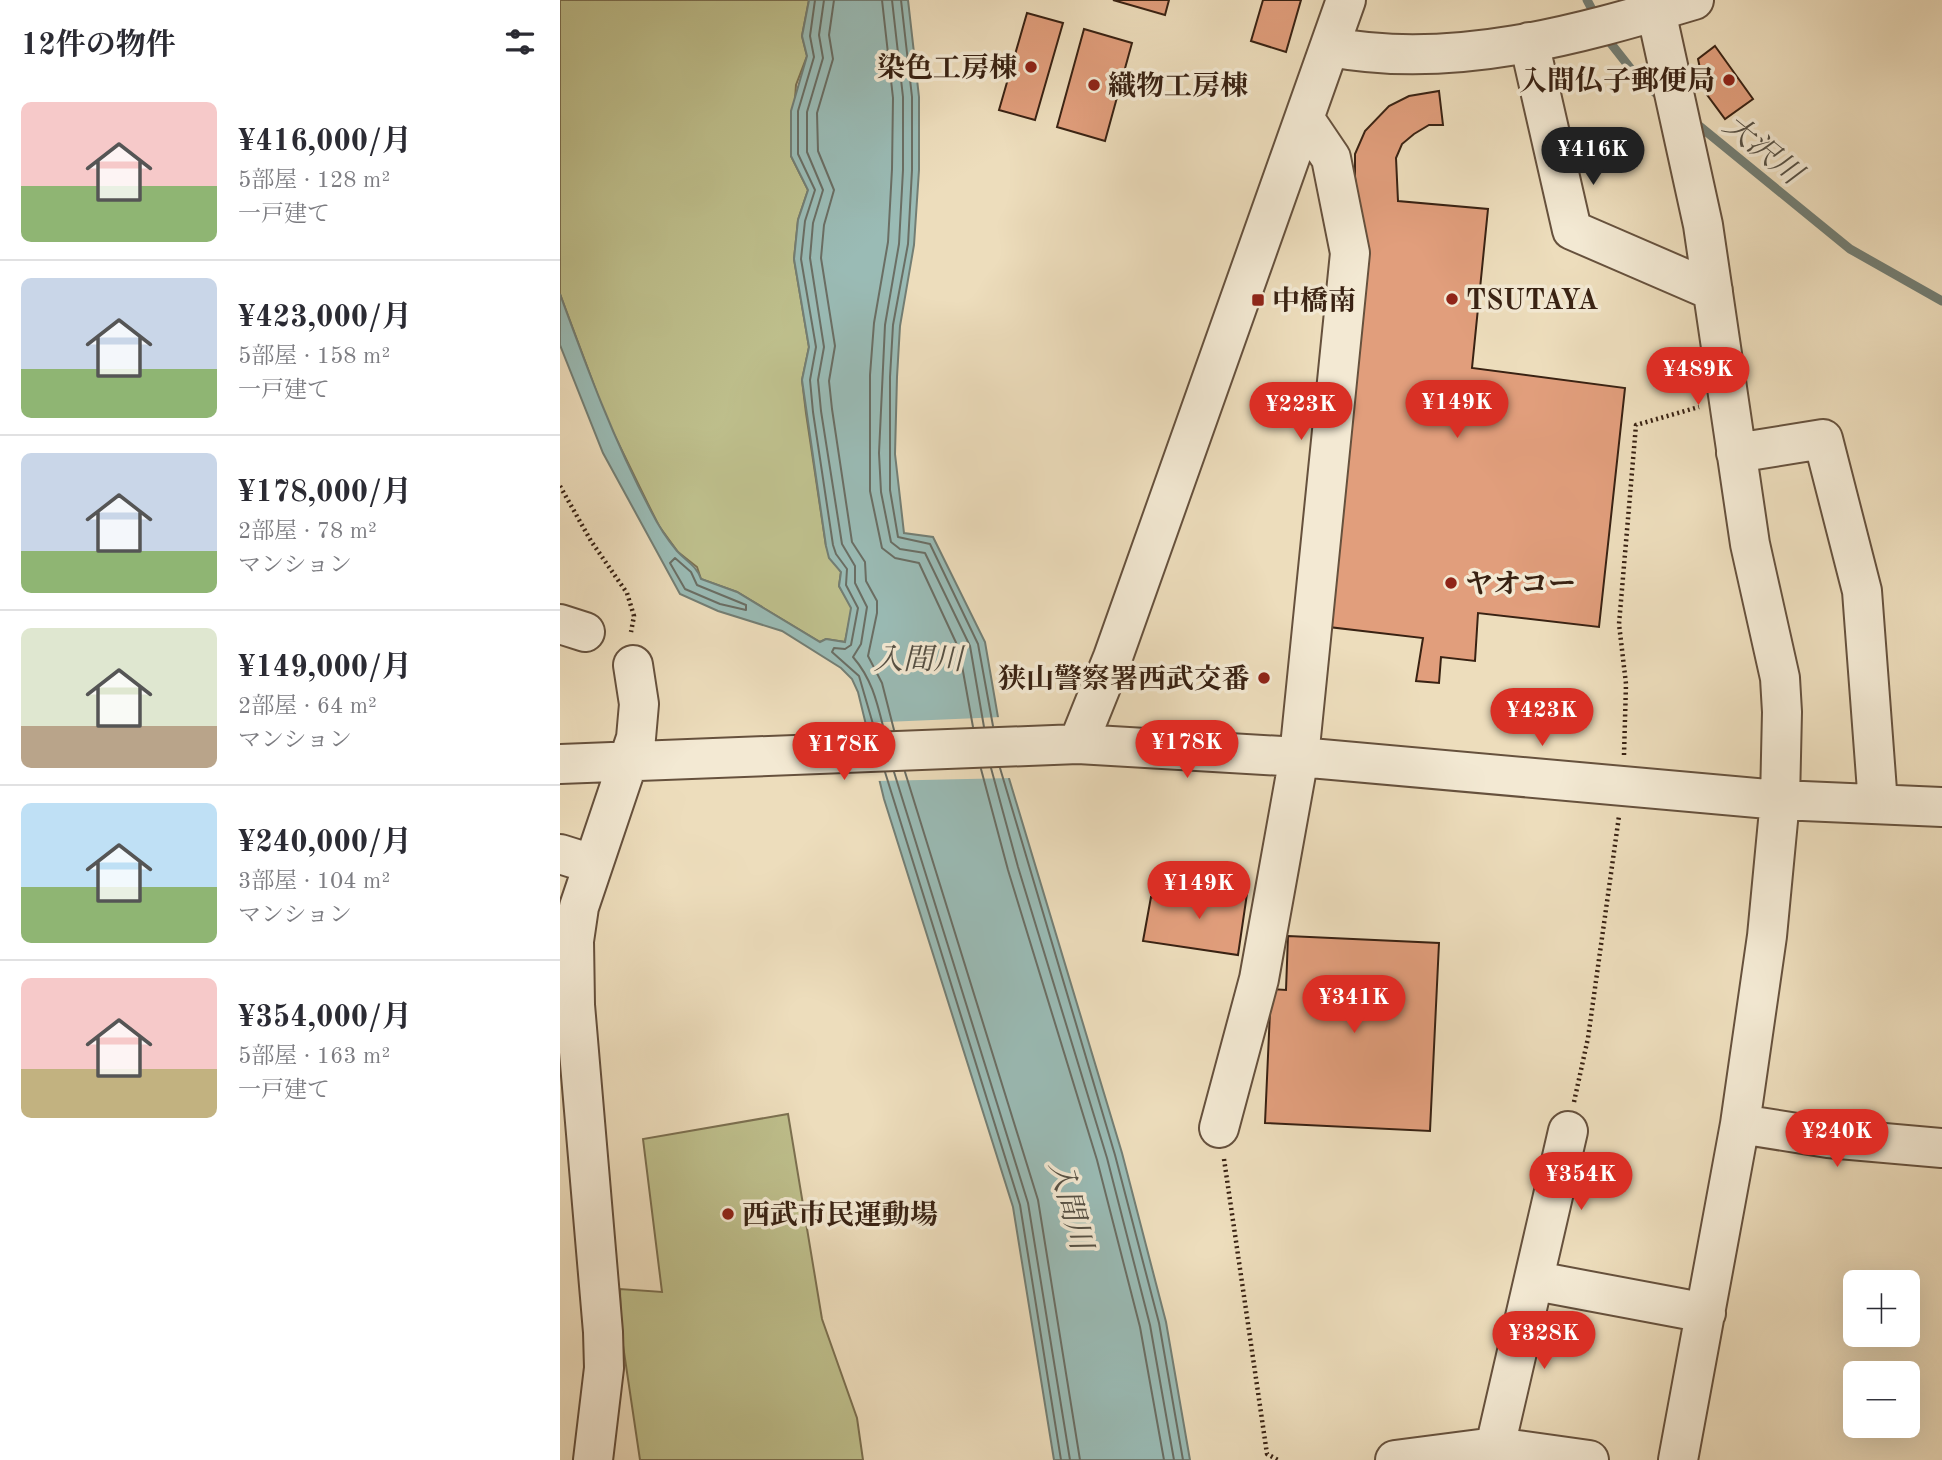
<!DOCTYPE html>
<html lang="ja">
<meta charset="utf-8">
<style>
body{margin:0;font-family:"Old Standard TT","Noto Serif JP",serif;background:#f2f2f3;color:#2b2b33;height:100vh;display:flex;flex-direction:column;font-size:26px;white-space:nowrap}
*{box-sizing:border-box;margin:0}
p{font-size:23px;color:#7c7c81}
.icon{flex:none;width:38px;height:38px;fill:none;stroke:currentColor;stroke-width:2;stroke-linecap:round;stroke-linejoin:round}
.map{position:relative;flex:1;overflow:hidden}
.sheet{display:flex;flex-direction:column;background:#fff;width:560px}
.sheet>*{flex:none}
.tools{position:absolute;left:1283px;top:1270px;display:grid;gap:14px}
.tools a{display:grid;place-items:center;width:77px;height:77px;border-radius:10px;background:#fff;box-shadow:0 7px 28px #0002;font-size:35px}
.price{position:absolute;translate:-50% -60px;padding:0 16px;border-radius:24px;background:#d93025;color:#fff;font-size:23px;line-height:46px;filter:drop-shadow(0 2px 4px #0008)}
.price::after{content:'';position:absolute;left:50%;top:42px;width:21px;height:16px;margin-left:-10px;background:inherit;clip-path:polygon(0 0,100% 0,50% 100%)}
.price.active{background:#222;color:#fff}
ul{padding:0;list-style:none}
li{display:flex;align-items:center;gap:21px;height:175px;padding:0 21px}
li+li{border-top:2px solid #e1e1e2}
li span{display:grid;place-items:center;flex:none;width:196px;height:140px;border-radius:10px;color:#555}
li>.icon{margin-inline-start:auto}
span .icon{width:84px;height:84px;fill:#fffc;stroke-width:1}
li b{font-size:30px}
h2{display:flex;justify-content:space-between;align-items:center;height:84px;padding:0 21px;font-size:30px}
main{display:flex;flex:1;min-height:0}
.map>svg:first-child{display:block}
.green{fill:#bebf8c;stroke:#7c7050;stroke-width:2}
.water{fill:#9abbb5;stroke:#737e74;stroke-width:2}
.pier{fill:#edddbc}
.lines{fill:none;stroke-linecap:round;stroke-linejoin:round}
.shore{stroke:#6a6e64;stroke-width:2}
.stream{stroke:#737e74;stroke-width:9}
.building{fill:#e19e7c;stroke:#392213;stroke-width:2}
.minor-casing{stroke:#66513d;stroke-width:42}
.path{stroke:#392213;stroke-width:4.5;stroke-dasharray:2 3.5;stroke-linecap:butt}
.minor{stroke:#f3e9d3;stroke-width:38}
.poi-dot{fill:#8f2418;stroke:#f3e9d3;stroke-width:2.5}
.labels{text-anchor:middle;stroke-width:7;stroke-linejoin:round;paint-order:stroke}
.poi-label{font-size:28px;font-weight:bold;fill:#392213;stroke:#f3e9d3;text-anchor:start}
.water-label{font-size:30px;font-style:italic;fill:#565044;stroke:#f3e9d3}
</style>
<main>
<section class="sheet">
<h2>12件の物件<svg class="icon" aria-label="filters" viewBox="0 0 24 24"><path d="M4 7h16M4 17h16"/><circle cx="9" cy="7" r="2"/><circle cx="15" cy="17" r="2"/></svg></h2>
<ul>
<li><span style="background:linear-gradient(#f6c9c9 60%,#8fb573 0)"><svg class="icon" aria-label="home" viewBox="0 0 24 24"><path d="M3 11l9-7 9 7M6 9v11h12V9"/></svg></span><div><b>¥416,000/月</b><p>5部屋 · 128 m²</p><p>一戸建て</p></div></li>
<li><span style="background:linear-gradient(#c9d6e8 65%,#8fb573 0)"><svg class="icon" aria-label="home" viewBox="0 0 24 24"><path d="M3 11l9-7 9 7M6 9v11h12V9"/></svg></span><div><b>¥423,000/月</b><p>5部屋 · 158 m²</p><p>一戸建て</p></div></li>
<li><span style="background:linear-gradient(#c9d6e8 70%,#8fb573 0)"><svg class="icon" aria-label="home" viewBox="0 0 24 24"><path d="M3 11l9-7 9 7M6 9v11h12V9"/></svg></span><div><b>¥178,000/月</b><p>2部屋 · 78 m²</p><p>マンション</p></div></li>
<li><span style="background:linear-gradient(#dfe7d0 70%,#b9a48a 0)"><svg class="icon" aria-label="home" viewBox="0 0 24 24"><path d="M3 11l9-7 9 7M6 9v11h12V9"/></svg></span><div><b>¥149,000/月</b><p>2部屋 · 64 m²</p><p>マンション</p></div></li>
<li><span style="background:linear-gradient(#bfe0f5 60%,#8fb573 0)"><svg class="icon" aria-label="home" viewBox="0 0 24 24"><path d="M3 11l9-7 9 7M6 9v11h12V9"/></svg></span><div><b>¥240,000/月</b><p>3部屋 · 104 m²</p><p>マンション</p></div></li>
<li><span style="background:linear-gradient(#f6c9c9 65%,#c2b280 0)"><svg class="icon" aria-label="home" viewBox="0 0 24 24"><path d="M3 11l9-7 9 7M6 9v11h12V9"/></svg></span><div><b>¥354,000/月</b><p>5部屋 · 163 m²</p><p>一戸建て</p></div></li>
</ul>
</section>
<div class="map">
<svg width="1382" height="1460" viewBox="0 0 1382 1460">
<rect width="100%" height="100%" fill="#edddbc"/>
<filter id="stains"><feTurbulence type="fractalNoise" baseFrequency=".00286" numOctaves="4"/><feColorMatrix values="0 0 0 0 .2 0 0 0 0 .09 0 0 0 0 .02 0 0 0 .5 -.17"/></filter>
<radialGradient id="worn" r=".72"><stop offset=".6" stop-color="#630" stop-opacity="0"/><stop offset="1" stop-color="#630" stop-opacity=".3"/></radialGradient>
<path class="green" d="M0,0H249L242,36L247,56L236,85L231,156L248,190L238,220L234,259L249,347L242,380L246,413L266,546L281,572L279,586L292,608L285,642L266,639L260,642L177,592L141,579L137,567L118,552L99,526L88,504L47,420L0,294Z
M228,1114L262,1319L297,1418L303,1460H80L61,1332L60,1289L102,1292L83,1139Z"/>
<path class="water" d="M249,0H348L359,97V170L354,245L340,326L337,377L335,454L344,533L373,537L425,642L448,775L562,1153L606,1322L630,1460H494L453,1207L324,799L298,692L292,679L281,668L222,631L158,611L120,594L43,453L0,345V294C27,368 54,441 91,511C98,525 107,539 117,551C127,562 136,565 141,579L177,592L260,642L266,639L285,642L291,608L279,586L281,572L269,558L266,546L242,380L249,347L234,259L238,220L248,190L231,156V111L247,56L242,36Z"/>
<path class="pier" d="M442,717L453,778L316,781L302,723Z"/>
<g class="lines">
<path class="shore" d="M255,0L250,36L254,57L238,111V154L255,190L245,221L241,259L256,347L250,380L253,412L273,545L276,554L287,569L286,585L298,608L291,645L285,649L274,648L272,652L299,676L315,731
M264,0L259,35L263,58L247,112V152L263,190L253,223L250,258L264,347L258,380L261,411L282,544L295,566V583L307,607L301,644L293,657C312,679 317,702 324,730
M274,0L269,35L273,59L257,113L258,151L274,190L264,225L261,258L275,346L269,381L272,409L292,542L305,562L306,581L317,601V613L308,656L322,683L334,730
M322,0L333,98L332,169L328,242L314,323L310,375V491L322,548L335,558L359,563L399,649L413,727
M332,0L343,97V170L339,244L325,325L319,453L321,492L331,542L340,549L365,553L410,646L424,727
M341,0L352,97V170L348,244L333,325L330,377V490L338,537L370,544L418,644L433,726
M115,558L131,572L137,585L186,605V610L160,604L125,589L110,563Z
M431,768L458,867L547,1158L590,1325L614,1460
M440,768L555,1155L599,1323L623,1460
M421,769L448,870L537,1160L580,1327L604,1460
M325,772L460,1205L501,1460
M334,772L468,1203L510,1460
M345,772L478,1200L520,1460"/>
<path class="stream" d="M1027,0L1036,17
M1045,36L1082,83L1104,99
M1132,120L1290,249L1382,301"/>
</g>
<path class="building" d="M553,0H609L605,15Z
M703,0H741L726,52L691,41Z
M467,13L503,23L475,120L439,110Z
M524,29L572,43L545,141L497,127Z
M1155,46L1193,99L1165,119L1145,92L1138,59Z
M879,91L883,125H869L854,134L842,144L836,158L838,201L928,209L912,368L1065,388L1039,627L918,613L915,661L881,657L879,683L856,681L863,638L769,627L803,233L795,178V154L805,131L829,106L849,96Z
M673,886L688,887L678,955L583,941L591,897L620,902L623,889L671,896Z
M728,936L879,943L870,1131L705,1123L711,989L726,990Z"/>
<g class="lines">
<g class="minor-casing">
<path id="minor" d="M1096,11L1143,225L1190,544L1220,678L1222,712L1220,800L1207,936L1180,1124L1118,1460
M969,42L1012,230L1153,291
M771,47C893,70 1017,35 1134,0
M1176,453L1263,439L1302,591L1318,804
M0,624L25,632
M518,744L739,757L1220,800L1382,807
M0,764L518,744L553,657L786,0
M0,854L32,864
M1180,1124L1268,1138L1382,1148
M659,1128L699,979L739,757L790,253L771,158L746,121
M976,1281L1146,1313
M33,1460L44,1368L43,1332L15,1005L14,941L19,907L76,738L79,704L73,665
M835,1460L935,1447L1029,1460
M921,1460L935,1447L1008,1131"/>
</g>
<path class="path" d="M0,486L31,541L67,593L74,616L71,632
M1064,755L1066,684L1059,624L1076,425L1139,407
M1014,1102L1028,1038L1059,816
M664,1159L707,1454L718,1460"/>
<use href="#minor" class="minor"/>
</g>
<g class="poi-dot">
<circle cx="471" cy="67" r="7"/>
<circle cx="1169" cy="80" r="7"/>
<circle cx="534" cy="85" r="7"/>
<circle cx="892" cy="299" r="7"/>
<rect x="691" y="293" width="14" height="14" rx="3.5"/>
<circle cx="891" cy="583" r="7"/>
<circle cx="704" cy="678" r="7"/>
<circle cx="168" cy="1214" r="7"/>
</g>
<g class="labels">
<g class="poi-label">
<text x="457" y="77" text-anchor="end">染色工房棟</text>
<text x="1155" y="90" text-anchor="end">入間仏子郵便局</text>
<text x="548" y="95">織物工房棟</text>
<text x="906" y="309">TSUTAYA</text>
<text x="712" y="310">中橋南</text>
<text x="905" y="593">ヤオコー</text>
<text x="690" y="688" text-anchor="end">狭山警察署西武交番</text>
<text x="182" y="1224">西武市民運動場</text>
</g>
<g class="water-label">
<text transform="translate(1203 149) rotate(39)" y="10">大沢川</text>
<text x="358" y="669">入間川</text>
<text transform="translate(511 1205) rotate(75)" y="10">入間川</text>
</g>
</g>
<rect width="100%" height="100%" filter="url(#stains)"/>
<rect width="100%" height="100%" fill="url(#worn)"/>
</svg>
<div class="tools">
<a>+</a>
<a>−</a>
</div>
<b class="price active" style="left:1033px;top:187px">¥416K</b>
<b class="price" style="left:1138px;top:407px">¥489K</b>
<b class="price" style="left:897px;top:440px">¥149K</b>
<b class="price" style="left:741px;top:442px">¥223K</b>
<b class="price" style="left:982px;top:748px">¥423K</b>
<b class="price" style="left:627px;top:780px">¥178K</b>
<b class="price" style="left:284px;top:782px">¥178K</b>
<b class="price" style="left:639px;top:921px">¥149K</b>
<b class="price" style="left:794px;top:1035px">¥341K</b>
<b class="price" style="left:1277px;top:1169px">¥240K</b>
<b class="price" style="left:1021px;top:1212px">¥354K</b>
<b class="price" style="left:984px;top:1371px">¥328K</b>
</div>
</main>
